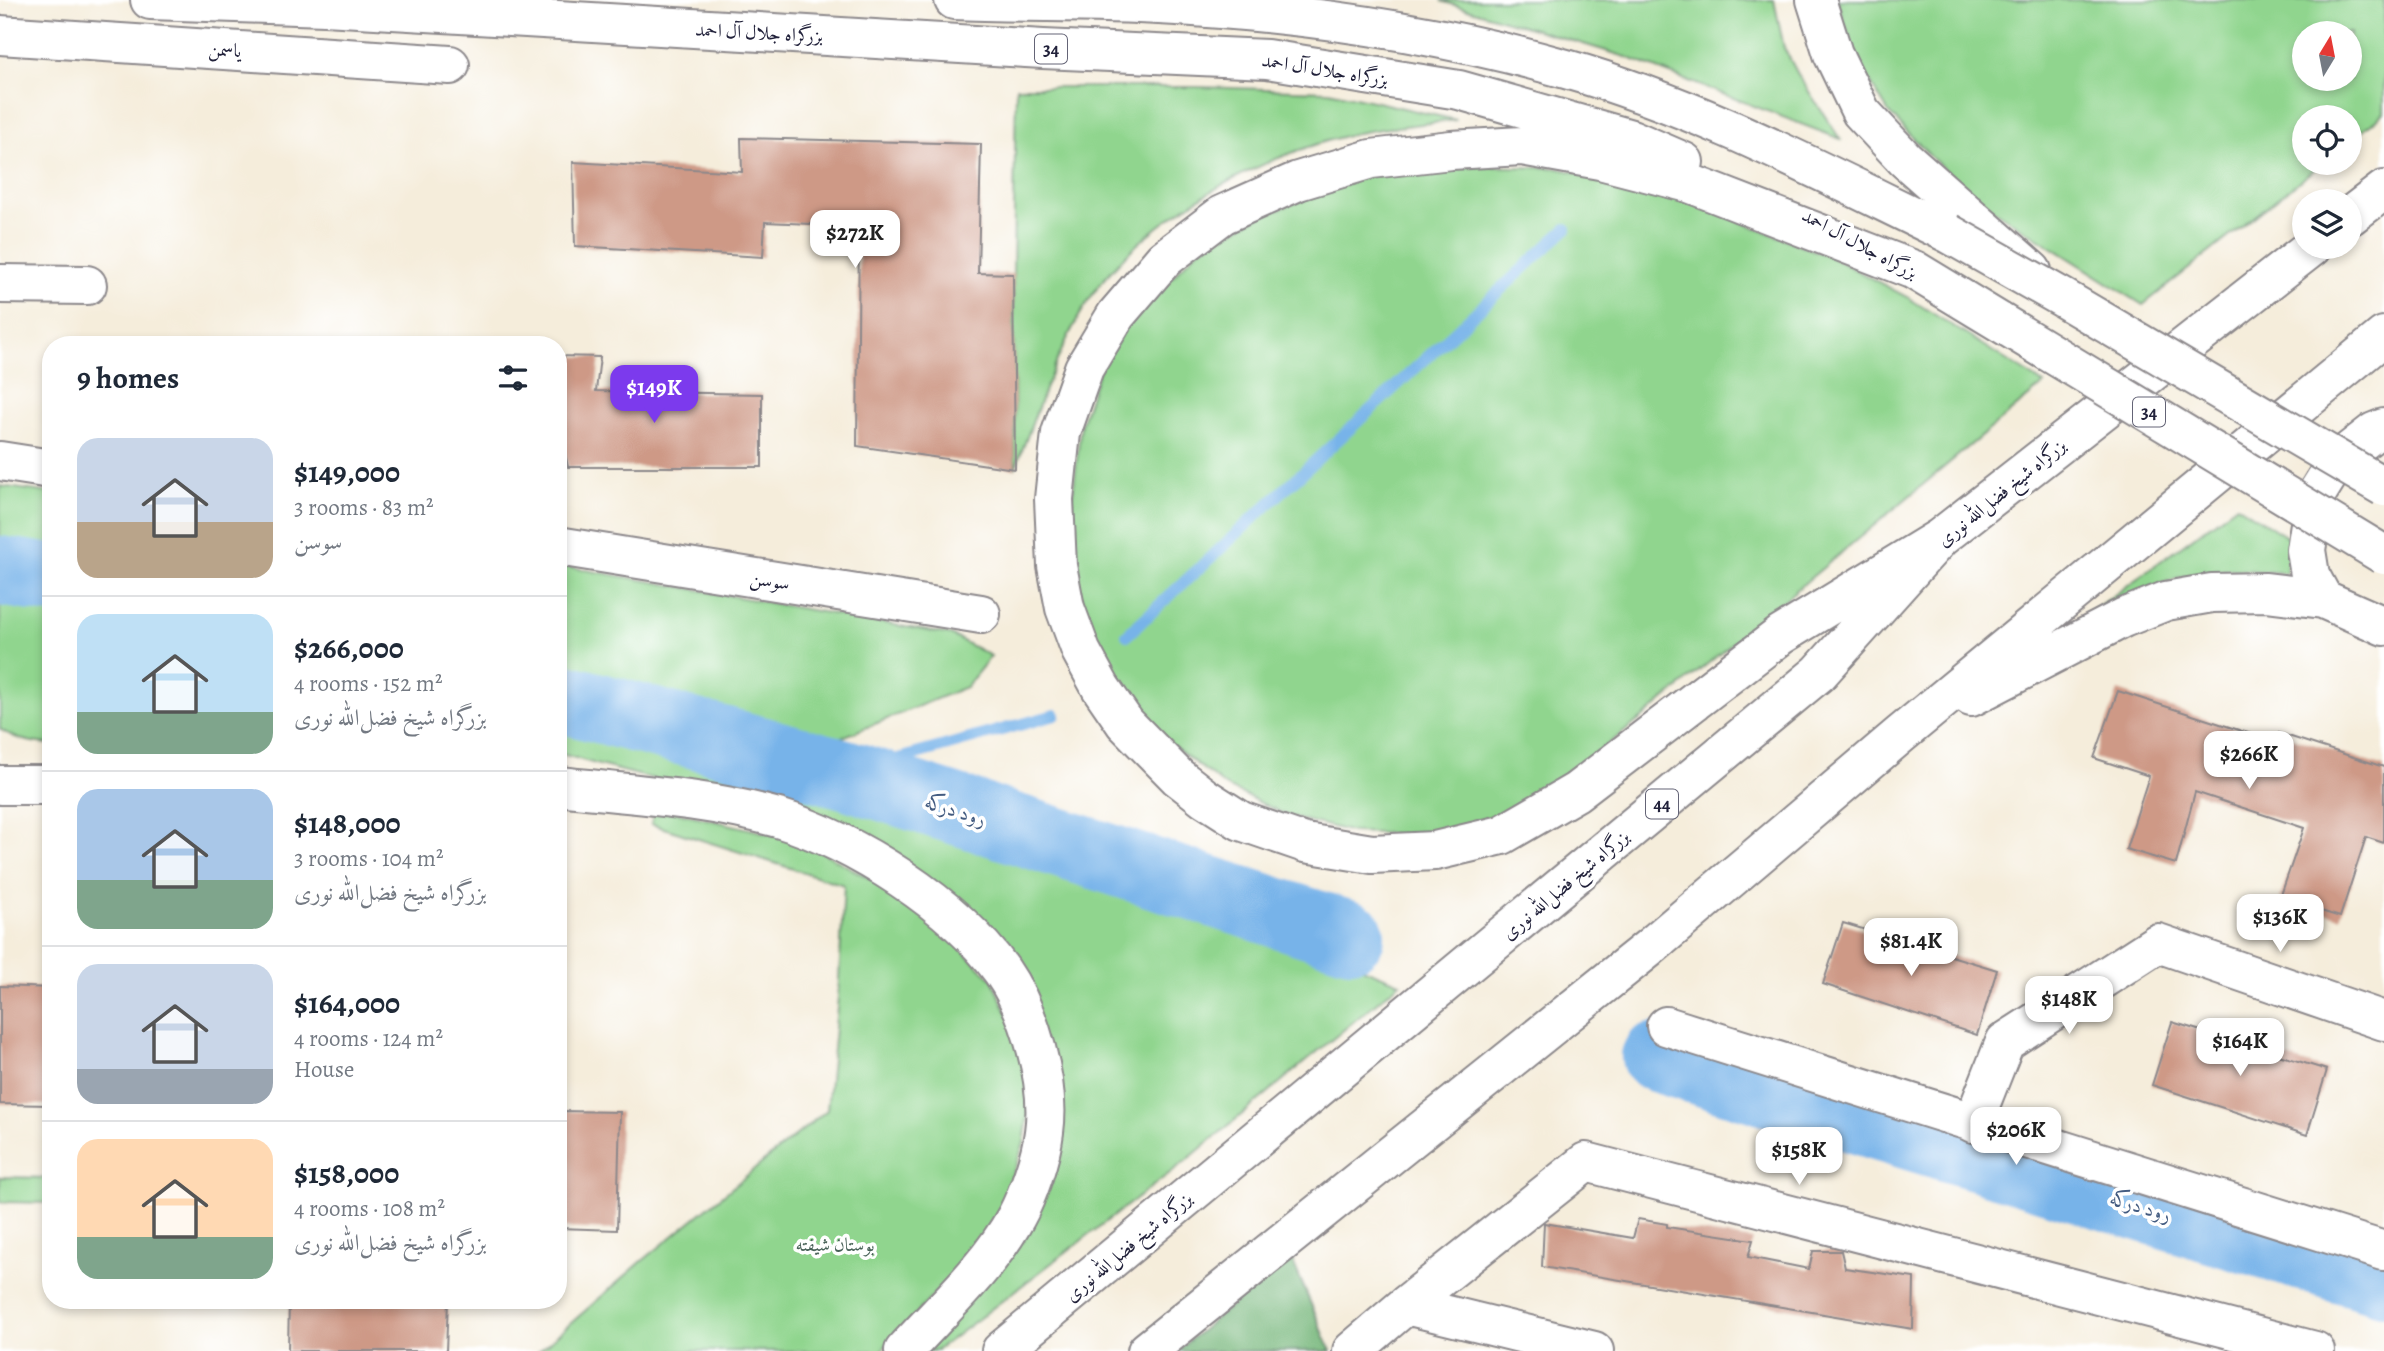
<!DOCTYPE html>
<meta charset="utf-8">
<style>
body{margin:0;font-family:Alegreya,Amiri,serif;background:#f2f2f3;color:#1f2937;height:100vh;display:flex;flex-direction:column;font-size:26px;white-space:nowrap}
*{box-sizing:border-box;margin:0}
p{font-size:23px;color:#747a83}
.icon{flex:none;width:38px;height:38px;fill:none;stroke:currentColor;stroke-width:2;stroke-linecap:round;stroke-linejoin:round}
.map{position:relative;flex:1;overflow:hidden}
.panel{position:absolute;left:42px;top:336px;width:525px;height:973px;display:flex;flex-direction:column;background:#fff;border-radius:28px;box-shadow:0 4px 10px #0003}
.panel>*{flex:none}
.needle{width:46px;rotate:10deg}
.controls{position:absolute;left:2292px;top:21px;display:grid;gap:14px}
.controls a{display:grid;place-items:center;width:70px;height:70px;border-radius:50%;background:#fff;box-shadow:0 4px 10px #0003;font-size:35px}
.price{position:absolute;translate:-50% -60px;padding:0 16px;border-radius:14px;background:#fff;color:#222;font-size:23px;line-height:46px;filter:drop-shadow(0 2px 4px #0008)}
.price::after{content:'';position:absolute;left:50%;top:42px;width:21px;height:16px;margin-left:-10px;background:inherit;clip-path:polygon(0 0,100% 0,50% 100%)}
.price.current{background:#7c3aed;color:#fff}
ul{padding:0;list-style:none}
li{display:flex;align-items:center;gap:21px;height:175px;padding:0 35px}
li+li{border-top:2px solid #e0e1e3}
li span{display:grid;place-items:center;flex:none;width:196px;height:140px;border-radius:21px;color:#555}
li>.icon{margin-inline-start:auto}
span .icon{width:84px;height:84px;fill:#fffc;stroke-width:1}
li b{font-size:30px}
h2{display:flex;justify-content:space-between;align-items:center;height:84px;padding:0 35px;font-size:30px}
.map>svg:first-child{display:block}
.green{fill:#90d58e;stroke:#597c64;stroke-width:2;fill-rule:evenodd}
.forest{fill:#74b679;stroke:#4b6c5a;stroke-width:2}
.lines{fill:none;stroke-linecap:round;stroke-linejoin:round}
.stream{stroke:#77b3e9;stroke-width:12}
.river{stroke:#77b3e9;stroke-width:70}
.building{fill:#ce9986}
.minor-casing{stroke:#8c888b;stroke-width:42}
.tertiary-casing{stroke:#8c888b;stroke-width:42}
.trunk-casing{stroke:#8c888b;stroke-width:42}
.minor{stroke:#fff;stroke-width:38}
.tertiary{stroke:#fff;stroke-width:38}
.trunk{stroke:#fff;stroke-width:38}
.trunk-bridge-casing{stroke:#8c888b;stroke-width:42;stroke-linecap:butt}
.trunk-bridge{stroke:#fff;stroke-width:38}
.labels{text-anchor:middle;stroke-width:7;stroke-linejoin:round;paint-order:stroke}
.shield{fill:#fff;stroke:#646476;stroke-width:2}
.shield-label{font-size:18px;font-weight:bold;fill:#22223b}
.street-label{font-size:19px;fill:#22223b;stroke:#fff}
.park-label{font-size:19px;fill:#486158;stroke:#fff}
.water-label{font-size:21px;font-style:italic;fill:#445c81;stroke:#fff}
</style>
<div class="map">
<svg width="2384" height="1351" viewBox="0 0 2384 1351">
<rect width="100%" height="100%" fill="#fff"/>
<filter id="ink" filterUnits="userSpaceOnUse"><feTurbulence type="fractalNoise" baseFrequency=".0143" numOctaves="2"/><feDisplacementMap in="SourceGraphic" scale="14" xChannelSelector="R" yChannelSelector="G"/><feConvolveMatrix kernelMatrix="1 2 1 2 8 2 1 2 1" color-interpolation-filters="sRGB"/></filter>
<filter id="wash" filterUnits="userSpaceOnUse"><feTurbulence type="fractalNoise" baseFrequency=".00686" numOctaves="4" result="noise"/><feDisplacementMap in="SourceGraphic" scale="28" xChannelSelector="R" yChannelSelector="G"/><feGaussianBlur stdDeviation="1.57" result="paint"/><feColorMatrix in="noise" values="0 0 0 0 0 0 0 0 0 0 0 0 0 0 0 0 0 1.4 0 .05"/><feComposite in="paint" operator="in"/></filter>
<g filter="url(#wash)">
<rect width="100%" height="100%" fill="#f5eddb"/>
<path class="green" d="M1455,0H1774L1784,48L1800,78L1840,139L1626,57L1441,1Z
M1837,0H2384V113L2350,140V117H2305V163H2322L2143,305L1979,201L1932,158L1889,113L1858,62ZM2305,33H2350V79H2305Z
M1016,87H1197L1329,91L1456,120C1420,125 1381,127 1345,136C1252,160 1140,220 1087,303C1055,354 1037,412 1015,469L1013,274Z
M1475,166L1556,168L1666,192L1833,258L1907,297L2044,384L1646,715L1552,787L1510,810L1456,828L1405,834L1352,832L1288,816L1225,786L1167,741L1128,696L1093,632L1075,579L1070,520L1081,424L1099,370L1127,325L1198,250L1258,217L1369,175Z
M0,486L51,493V552L0,544Z
M2237,505L2290,539L2286,573L2231,569L2181,577L2121,597L2079,621Z
M558,565L951,635L991,656L966,687L828,743L767,731L621,694L558,674Z
M0,589L51,595V744C32,743 16,740 0,729Z
M558,717C732,762 904,816 1075,871C1184,907 1294,939 1400,983L1187,1160L936,1351H920L1048,1163L1000,952L724,797L599,765L558,753Z
M655,807L823,846L922,910L992,979L1023,1048L1031,1097L1024,1143L997,1218L947,1281L881,1351H539L641,1262L827,1110L838,997L844,885L651,824Z
M0,1177L51,1178V1203L0,1202Z"/>
<path class="forest" d="M1290,1255L1331,1351H1177Z"/>
<g class="lines">
<path class="stream" d="M1127,635L1566,229
M845,774L1055,715"/>
<path class="river" d="M0,571L51,579
M558,697L845,774L1350,936
M1656,1057L2384,1281"/>
</g>
<g id="blocks">
<path class="building" d="M741,138L981,144L978,273L1013,274L1015,469L857,446L859,226L765,222L763,257L575,246L573,162L742,172Z
M558,356L600,357L596,391L762,394V467H568L558,417Z
M2118,691L2276,742L2279,733L2384,767V843L2366,837L2340,917L2280,898L2304,828L2195,792L2176,864L2126,849L2149,776L2094,758Z
M1843,923L1997,970L1977,1035L1823,984Z
M0,986L51,988L50,1105L0,1104Z
M2172,1022L2327,1070L2307,1135L2152,1085Z
M558,1111L620,1112L617,1230L558,1228Z
M1638,1219L1667,1224V1227L1753,1240L1748,1257L1809,1269L1813,1251H1841L1845,1268L1914,1278L1913,1329L1542,1267L1544,1223L1633,1238Z
M289,1300H448L446,1351H288Z"/>
</g>
</g>
<g filter="url(#ink)">
<use href="#blocks" fill-opacity="0" stroke="#8c888b" stroke-width="2"/>
<g class="lines">
<g class="minor-casing">
<path id="minor" d="M0,35L450,65
M0,284L87,285
M0,461L51,469
M558,546L981,614
M1666,1026L2384,1251
M1973,1123L2005,1042L2158,943L2384,1021
M1406,1305L1594,1351
M1352,1351L1406,1305L1586,1162L2315,1351"/>
</g>
<g class="tertiary-casing">
<path id="tertiary" d="M0,785H51
M558,786C632,794 707,798 778,818C856,842 954,904 1002,971C1030,1011 1051,1084 1044,1132C1041,1157 1028,1195 1016,1217C988,1268 942,1309 904,1351"/>
</g>
<g class="trunk-casing">
<path id="trunk" d="M150,0L325,6L1043,49L1267,59L1459,90L1631,139L1684,162
M954,0C1022,3 1091,1 1159,5C1296,12 1434,31 1566,69C1700,107 1823,173 1948,233
M1816,0L1833,54L1861,112L1905,159L2032,271
M2350,216L2384,190
M1914,270L1689,183L1600,160L1522,146L1451,150L1371,159L1298,181L1222,215L1164,259L1116,315L1084,368L1061,433L1054,499L1057,566L1065,608L1081,651L1101,688L1125,723L1178,777L1205,798L1241,821L1305,843L1372,854L1435,851L1502,835L1576,792L1781,635L1940,538
M2323,599L2310,575L2306,550L2314,498L2337,461L2374,432L2384,428
M1971,697L2123,618L2166,601L2212,593L2266,592L2323,599L2384,626
M1001,1351L1819,673L1940,538L2312,247
M1147,1351L1649,948L1901,734L2384,336"/>
</g>
<use href="#minor" class="minor"/>
<use href="#tertiary" class="tertiary"/>
<use href="#trunk" class="trunk"/>
<g class="trunk-bridge-casing">
<path id="trunk-bridge" d="M1948,233L2063,298L2384,487
M1914,270L2384,555"/>
</g>
<use href="#trunk-bridge" class="trunk-bridge"/>
</g>
</g>
<g class="labels">
<g class="shield">
<rect x="1035" y="34.5" width="32" height="29" rx="5"/>
<rect x="2133" y="397.5" width="32" height="29" rx="5"/>
<rect x="1646" y="789.5" width="32" height="29" rx="5"/>
</g>
<g class="shield-label">
<text x="1051" y="55">34</text>
<text x="2149" y="418">34</text>
<text x="1662" y="810">44</text>
</g>
<g class="street-label">
<text transform="translate(759 32) rotate(3)" y="7">بزرگراه جلال آل احمد</text>
<text transform="translate(225 49) rotate(4)" y="7">یاسمن</text>
<text transform="translate(1325 69) rotate(9)" y="7">بزرگراه جلال آل احمد</text>
<text transform="translate(1860 243) rotate(28)" y="7">بزرگراه جلال آل احمد</text>
<text transform="translate(2001 492) rotate(-39)" y="7">بزرگراه شیخ فضل‌الله نوری</text>
<text transform="translate(770 580) rotate(9)" y="7">سوسن</text>
<text transform="translate(1565 884) rotate(-40)" y="7">بزرگراه شیخ فضل‌الله نوری</text>
<text transform="translate(1128 1246) rotate(-40)" y="7">بزرگراه شیخ فضل‌الله نوری</text>
</g>
<g class="park-label">
<text x="835" y="1251">بوستان شیفته</text>
</g>
<g class="water-label">
<text transform="translate(956 810) rotate(18)" y="7">رود درکه</text>
<text transform="translate(2141 1206) rotate(17)" y="7">رود درکه</text>
</g>
</g>
</svg>
<div class="controls">
<a><svg class="needle" viewBox="-14 -14 28 28"><path d="M0-13l5 13h-10z" fill="#e53935"/><path d="M0 13l5-13h-10z" fill="#747a83"/></svg></a>
<a><svg class="icon" aria-label="locate" viewBox="0 0 24 24"><circle cx="12" cy="12" r="6"/><path d="M12 2v4M12 18v4M2 12h4M18 12h4"/></svg></a>
<a><svg class="icon" aria-label="layers" viewBox="0 0 24 24"><path d="M12 4l9 5-9 5-9-5zM3 14l9 5 9-5"/></svg></a>
</div>
<b class="price" style="left:855px;top:270px">$272K</b>
<b class="price current" style="left:654px;top:425px">$149K</b>
<b class="price" style="left:2249px;top:791px">$266K</b>
<b class="price" style="left:2280px;top:954px">$136K</b>
<b class="price" style="left:1911px;top:978px">$81.4K</b>
<b class="price" style="left:2069px;top:1036px">$148K</b>
<b class="price" style="left:2240px;top:1078px">$164K</b>
<b class="price" style="left:2016px;top:1167px">$206K</b>
<b class="price" style="left:1799px;top:1187px">$158K</b>
<section class="panel">
<h2>9 homes<svg class="icon" aria-label="filters" viewBox="0 0 24 24"><path d="M4 7h16M4 17h16"/><circle cx="9" cy="7" r="2"/><circle cx="15" cy="17" r="2"/></svg></h2>
<ul>
<li><span style="background:linear-gradient(#c9d6e8 60%,#b9a48a 0)"><svg class="icon" aria-label="home" viewBox="0 0 24 24"><path d="M3 11l9-7 9 7M6 9v11h12V9"/></svg></span><div><b>$149,000</b><p>3 rooms · 83 m²</p><p>سوسن</p></div></li>
<li><span style="background:linear-gradient(#bfe0f5 70%,#7fa58c 0)"><svg class="icon" aria-label="home" viewBox="0 0 24 24"><path d="M3 11l9-7 9 7M6 9v11h12V9"/></svg></span><div><b>$266,000</b><p>4 rooms · 152 m²</p><p>بزرگراه شیخ فضل‌الله نوری</p></div></li>
<li><span style="background:linear-gradient(#a9c7e8 65%,#7fa58c 0)"><svg class="icon" aria-label="home" viewBox="0 0 24 24"><path d="M3 11l9-7 9 7M6 9v11h12V9"/></svg></span><div><b>$148,000</b><p>3 rooms · 104 m²</p><p>بزرگراه شیخ فضل‌الله نوری</p></div></li>
<li><span style="background:linear-gradient(#c9d6e8 75%,#9aa5b1 0)"><svg class="icon" aria-label="home" viewBox="0 0 24 24"><path d="M3 11l9-7 9 7M6 9v11h12V9"/></svg></span><div><b>$164,000</b><p>4 rooms · 124 m²</p><p>House</p></div></li>
<li><span style="background:linear-gradient(#ffd9b3 70%,#7fa58c 0)"><svg class="icon" aria-label="home" viewBox="0 0 24 24"><path d="M3 11l9-7 9 7M6 9v11h12V9"/></svg></span><div><b>$158,000</b><p>4 rooms · 108 m²</p><p>بزرگراه شیخ فضل‌الله نوری</p></div></li>
</ul>
</section>
</div>
